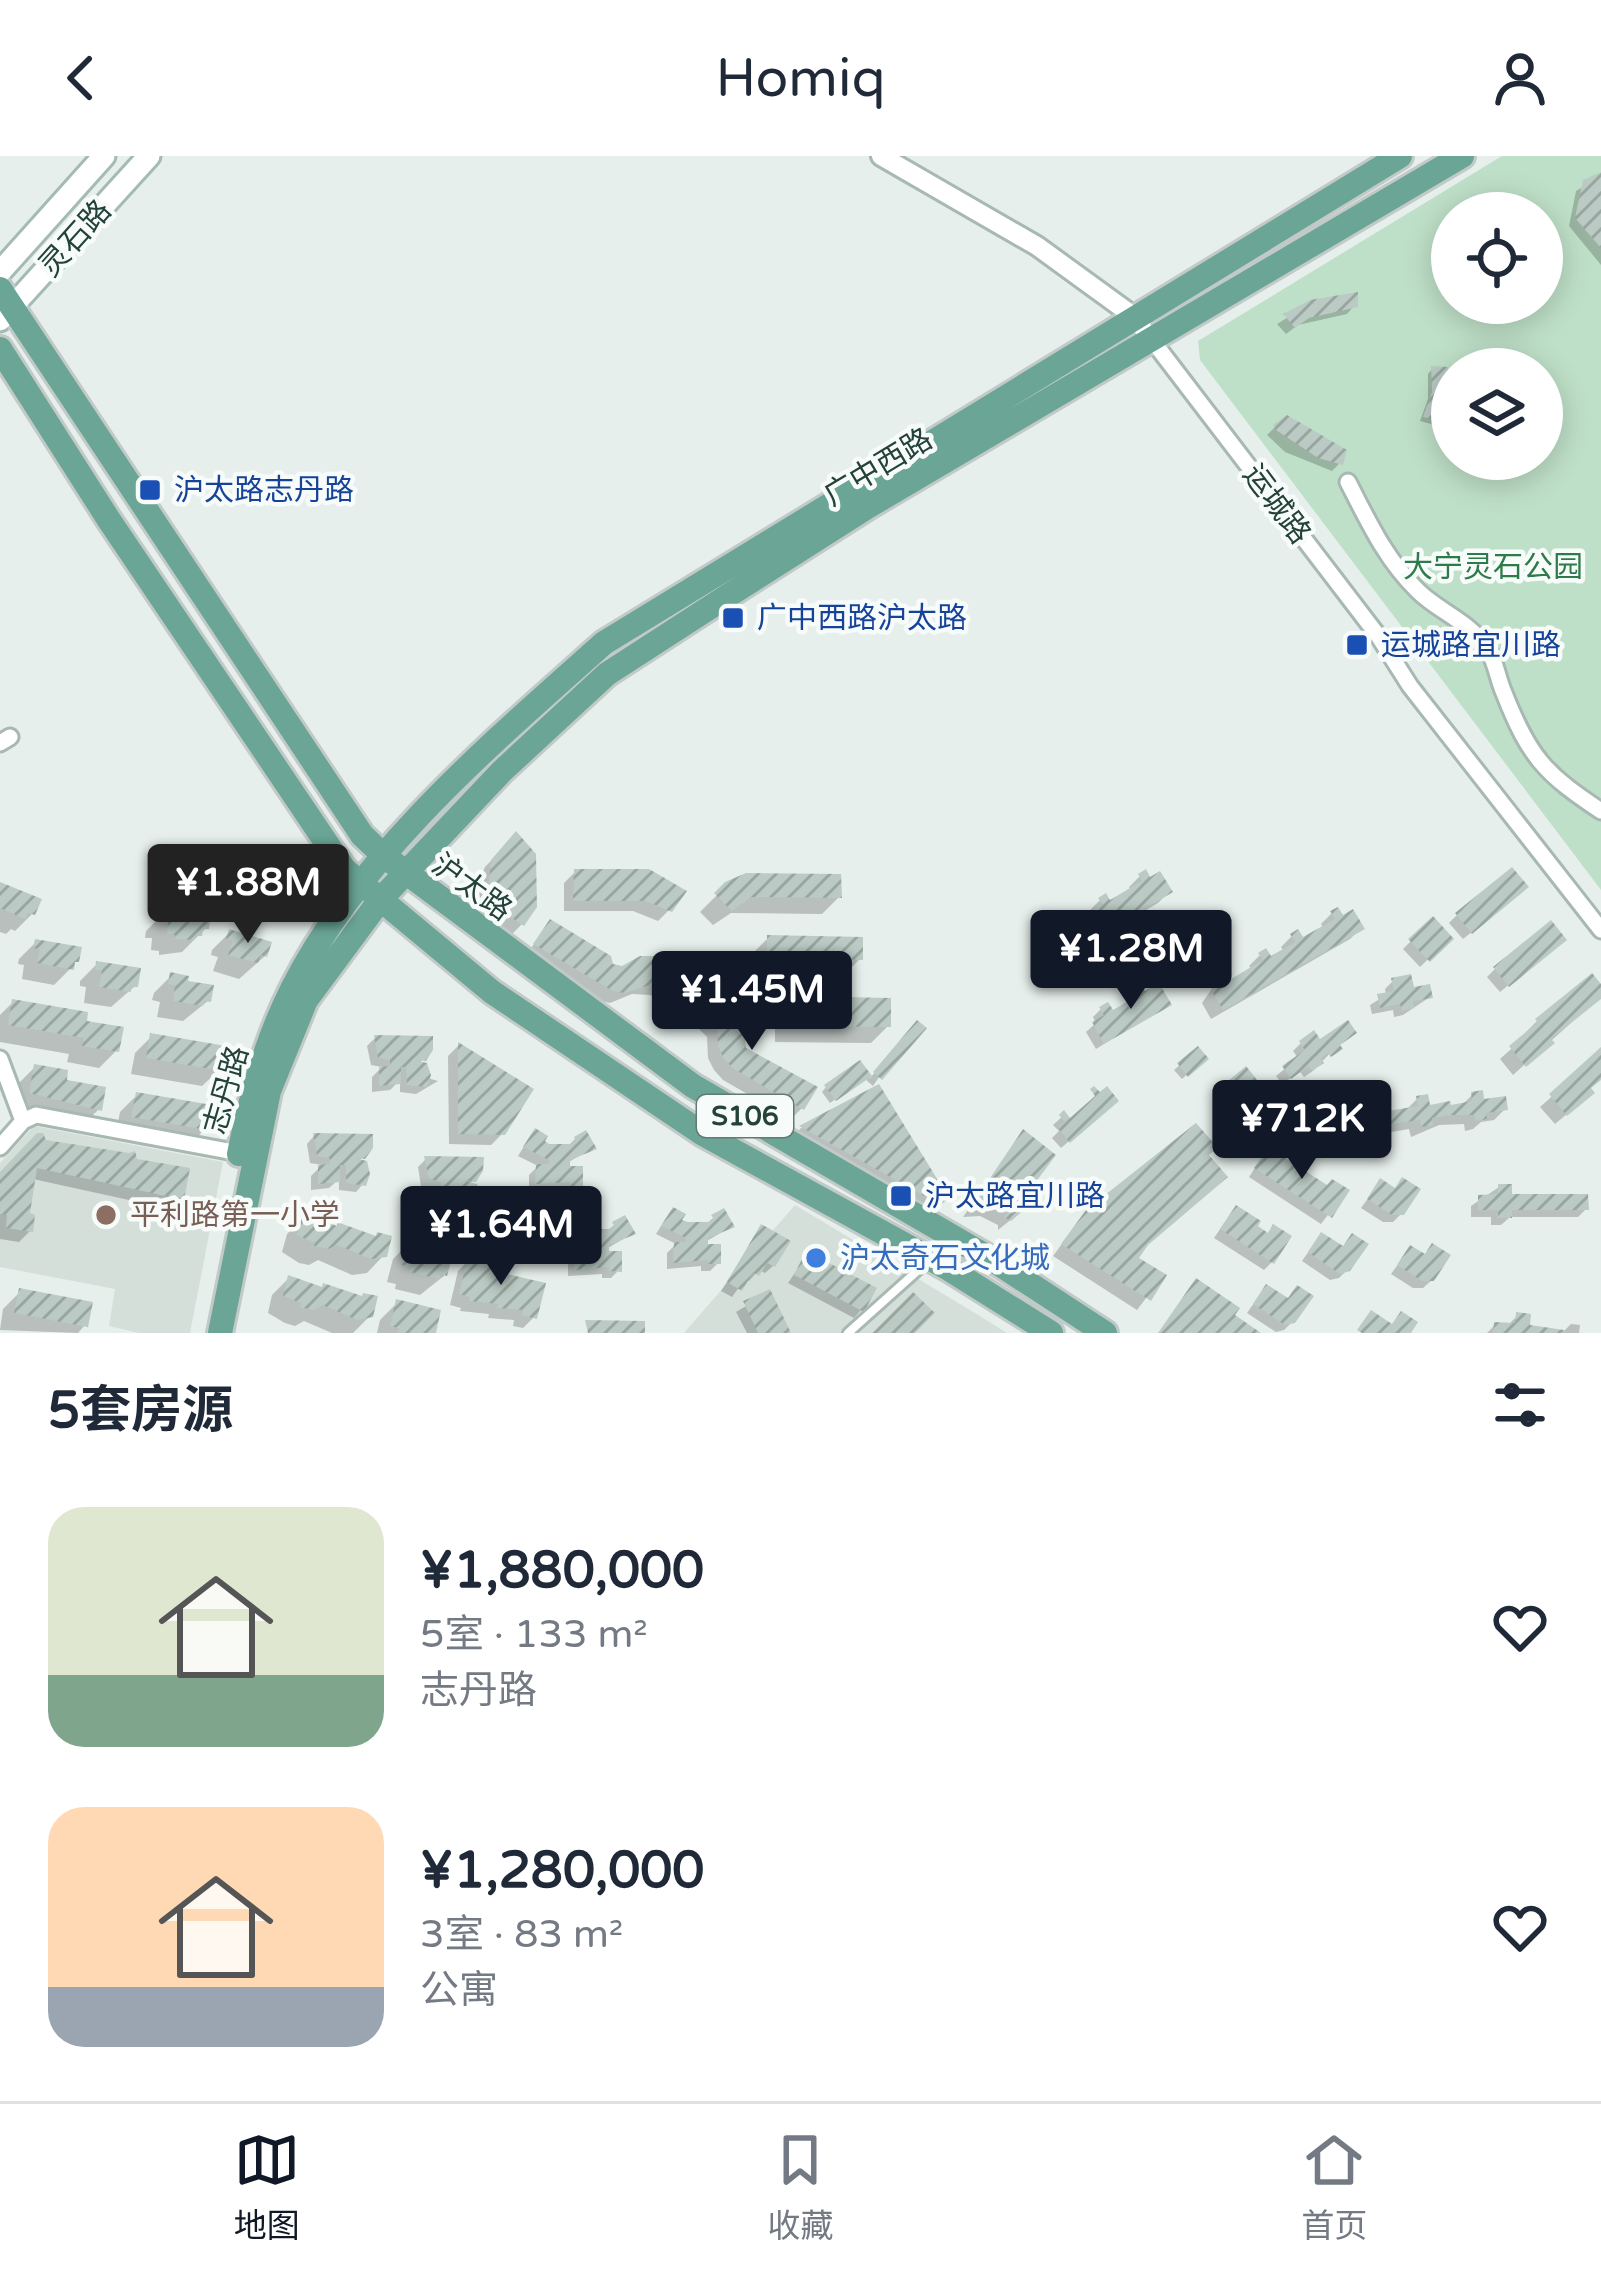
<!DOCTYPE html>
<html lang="zh">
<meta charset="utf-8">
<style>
body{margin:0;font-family:"Varela Round","Noto Sans SC",sans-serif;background:#f6f6f7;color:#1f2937;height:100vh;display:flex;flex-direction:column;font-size:45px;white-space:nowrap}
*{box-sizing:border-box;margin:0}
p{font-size:39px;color:#747a83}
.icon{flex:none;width:66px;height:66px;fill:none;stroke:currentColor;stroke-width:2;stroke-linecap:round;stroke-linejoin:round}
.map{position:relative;height:1177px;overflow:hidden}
.panel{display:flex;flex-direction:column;background:#fff;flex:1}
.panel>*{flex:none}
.controls{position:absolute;left:1431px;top:36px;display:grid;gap:24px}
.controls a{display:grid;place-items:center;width:132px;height:132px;border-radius:50%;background:#fff;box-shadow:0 6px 30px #0003;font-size:60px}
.price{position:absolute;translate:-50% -102px;padding:0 27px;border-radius:12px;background:#111827;color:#fff;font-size:39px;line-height:78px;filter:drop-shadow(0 3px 6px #0008)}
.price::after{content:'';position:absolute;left:50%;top:72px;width:36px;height:27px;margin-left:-18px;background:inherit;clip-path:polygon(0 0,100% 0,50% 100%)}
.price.current{background:#222;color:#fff}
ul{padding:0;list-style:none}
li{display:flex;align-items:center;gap:36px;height:300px;padding:0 48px}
li span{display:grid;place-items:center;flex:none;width:336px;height:240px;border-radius:36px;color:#555}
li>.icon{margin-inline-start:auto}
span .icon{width:144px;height:144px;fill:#fffc;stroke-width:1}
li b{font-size:51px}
h2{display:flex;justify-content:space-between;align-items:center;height:144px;padding:0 48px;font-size:51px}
header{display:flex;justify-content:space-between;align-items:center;height:156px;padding:0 48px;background:#fff;font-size:54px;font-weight:600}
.dock{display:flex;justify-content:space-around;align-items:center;height:168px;border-top:3px solid #e0e1e3;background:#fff;font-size:33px;color:#747a83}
.dock a{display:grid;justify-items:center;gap:6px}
.dock .current{color:#111827}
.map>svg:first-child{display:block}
.built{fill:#d4dfda}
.green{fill:#bfe0c8;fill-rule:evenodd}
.shadow{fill:#0003}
.building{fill:url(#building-hatch)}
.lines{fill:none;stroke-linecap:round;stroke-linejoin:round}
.service-casing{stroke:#a8b8b2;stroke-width:14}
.minor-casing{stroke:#a8b8b2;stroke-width:21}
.tertiary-casing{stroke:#a8b8b2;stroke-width:24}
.secondary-casing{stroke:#a4bbb3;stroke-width:27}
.primary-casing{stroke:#c2cac8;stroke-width:30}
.service{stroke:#fff;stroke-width:8}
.minor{stroke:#fff;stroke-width:15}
.tertiary{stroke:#fff;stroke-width:18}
.secondary{stroke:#fff;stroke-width:21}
.primary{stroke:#6aa596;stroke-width:24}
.transit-dot{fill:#1a4fb4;stroke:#f7fbf9;stroke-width:4.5}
.education-dot{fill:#8d6e63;stroke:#f7fbf9;stroke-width:4.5}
.shop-dot{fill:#3f7fe0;stroke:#f7fbf9;stroke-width:4.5}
.labels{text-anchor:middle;stroke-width:9;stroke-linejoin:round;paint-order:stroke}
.shield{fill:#f7fbf9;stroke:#637a73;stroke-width:3}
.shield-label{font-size:27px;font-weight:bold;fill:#24423a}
.street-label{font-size:30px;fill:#24423a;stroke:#f7fbf9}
.transit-label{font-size:30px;fill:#164399;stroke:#f7fbf9;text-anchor:start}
.park-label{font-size:30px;fill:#2d7a4b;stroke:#f7fbf9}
.education-label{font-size:30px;fill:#785e54;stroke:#f7fbf9;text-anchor:start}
.shop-label{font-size:30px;fill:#366cbe;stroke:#f7fbf9;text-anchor:start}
</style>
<header><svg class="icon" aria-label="back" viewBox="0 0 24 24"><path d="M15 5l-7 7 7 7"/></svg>Homiq<svg class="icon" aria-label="person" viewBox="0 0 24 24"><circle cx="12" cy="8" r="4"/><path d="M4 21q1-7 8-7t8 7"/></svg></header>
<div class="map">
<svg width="1601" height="1177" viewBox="0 0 1601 1177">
<defs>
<pattern id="building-hatch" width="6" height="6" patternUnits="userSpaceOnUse" patternTransform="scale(3)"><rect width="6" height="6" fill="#bbcac4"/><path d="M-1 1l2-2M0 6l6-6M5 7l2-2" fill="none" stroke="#98a6a0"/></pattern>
</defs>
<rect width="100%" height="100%" fill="#e6efeb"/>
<path class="built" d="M34,970L223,1006L190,1177H139L109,1170L115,1133L0,1111V1007Z
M795,1049L970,1154L1007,1177H684Z"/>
<path class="green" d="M1502,0H1601V734L1200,204L1198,185ZM1452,57H1542V147H1452ZM1452,213H1542V303H1452Z"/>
<path class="shadow" d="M1601,20V109L1569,70L1576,35Z
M1311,147L1355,149L1347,158L1298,169L1286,178L1277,168Z
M1432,213L1435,263L1431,268L1420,265L1428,243V218Z
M1275,271L1340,307L1332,315L1285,296L1267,279Z
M516,679L522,768L511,779L481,756L478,727L485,711Z
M575,716L669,754L658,765L633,755H564V727Z
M1140,720L1169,736L1158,747L1060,804L1050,787L1061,777L1058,772L1069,761L1079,766L1092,758L1089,755L1100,744L1109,748L1131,735L1129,731Z
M0,729L32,758L15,775L11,773L6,778L0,776Z
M727,729L839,741L822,758L731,757L713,769L700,756Z
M1518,739L1463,783L1449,767L1457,759Z
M1332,757L1361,772L1350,783L1211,863L1202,847L1220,821L1229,827L1252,814L1249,810L1260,799L1270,804L1284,796L1281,791L1292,780L1302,785L1324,773L1321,768Z
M163,758L174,764L206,772L182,796L159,799V795L151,794L152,782H145L146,775Z
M1432,764L1450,782L1420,811L1403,793Z
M550,767L610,810L673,834L662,845L650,839L632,838L610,847L601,845L525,800Z
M229,777L265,800L239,823L213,815L218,801L211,799L212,794Z
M768,782L860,803L843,820L751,819V799Z
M36,786L71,812L54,829L22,823L24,809L18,808L19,803Z
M1555,791L1500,836L1487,821L1495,813Z
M97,808L135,830L111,851L84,847L86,831L80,830V825Z
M171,820L209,844L183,865L157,861L160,846L152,844L154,837Z
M1591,821L1601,833V840L1513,919L1500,903L1528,878L1526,876L1537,865Z
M1393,825L1411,834L1430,841L1403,859L1394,861L1393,854L1372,858L1370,849L1386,839L1385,833Z
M1139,831L1144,840L1168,848L1096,893L1086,876L1096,867L1093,861L1101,853L1112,858L1129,848L1126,842Z
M713,833L743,894L802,952L791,963L723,924L714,914L708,902L707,881L689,863Z
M792,843L888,870L871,887L775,886V860Z
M13,846L84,867L116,895L99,912L67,906L69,898L0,886V859Z
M910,876L873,930L865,923L830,947L822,936L826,931L860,908L870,922Z
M152,880L219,914L202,930L131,918L135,897Z
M375,882L423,903L418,908L424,921L438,925L416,938L400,936V924L390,934L372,936V921L382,911L371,909L367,890Z
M1301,887L1337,890L1313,915L1304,921L1300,916L1282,928L1276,920L1298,902L1293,895Z
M458,890L503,977L491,989L449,988L448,900Z
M1197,894L1205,903L1182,923L1174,914Z
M1601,897V922L1588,933L1580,947L1555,968L1540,951Z
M35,911L63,926L99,953L82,970L13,953L18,928Z
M878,932L946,1044L936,1054L921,1055L791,982L801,972Z
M1224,932L1262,952L1240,969L1216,940Z
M137,939L205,973L188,990L116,977L120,956Z
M1472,939L1482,947L1505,953L1494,964L1481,966L1473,973L1465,975L1464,968L1439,969L1411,981L1409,973L1374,979L1365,988L1356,989L1355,982L1334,985L1333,976L1364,952L1374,960L1405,955L1417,943L1427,952L1461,950Z
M1108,952L1061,992L1052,982L1059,975L1053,969L1064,959L1069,966Z
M1023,977L1013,1062L998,1074V1069L980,1060L963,1061Z
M314,980L363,1001L358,1006L363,1028L356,1036L339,1034V1023L329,1032L311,1034V1020L322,1009L310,1007L307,988Z
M575,983L593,992L567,1007L580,1029L572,1037H563V1032L529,1035V1019L538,1010L518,1000L528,984L548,991H567Z
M44,987L135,1005L181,1042L170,1053L33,1023L27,1059L30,1075L19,1086L0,1083V1018Z
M1266,995L1326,1032L1346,1035L1321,1068L1249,1021Z
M425,1004L474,1024L468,1029L474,1051L467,1059L450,1057V1046L440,1056L422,1057V1043L432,1033L421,1030L418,1011Z
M1402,1025V1057L1393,1066H1383L1361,1052L1380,1026L1393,1034Z
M1499,1031L1509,1042L1586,1053L1578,1061H1510L1501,1069H1491V1061H1471V1050Z
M1229,1060L1272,1106L1264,1114L1214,1082Z
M575,1061L579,1072L606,1076L614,1069L632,1078L606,1093L619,1114L611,1122H602V1118L568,1120V1104L577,1095L557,1085Z
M303,1062L384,1099L367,1117L352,1119L318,1104L309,1109L299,1107L282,1096L287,1078Z
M666,1062L705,1069L713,1062L731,1071L705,1086L718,1107L710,1115H701V1110L667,1113V1097L676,1088L656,1078Z
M1076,1069L1142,1092L1135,1103L1163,1120L1137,1154L1053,1100Z
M761,1071L773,1110L765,1117L759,1114L749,1125L745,1123L732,1141L721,1135Z
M410,1086L445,1119L420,1139L395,1133L396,1128L387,1126L393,1103Z
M1314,1088L1341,1093L1348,1113L1339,1122L1330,1124L1302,1105Z
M1410,1092L1432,1124L1423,1132H1413L1391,1118Z
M807,1099L861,1154L854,1162L788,1127Z
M469,1104L491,1117L534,1161L523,1172L513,1170L514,1164L488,1162L489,1158L460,1155L461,1152L450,1149L458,1115Z
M289,1122L370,1160L353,1177H332L304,1165L295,1170L285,1167L268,1157L272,1139Z
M20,1136L85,1169L78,1177L0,1174L3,1153Z
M768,1137L788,1177H747L736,1156Z
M1259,1140L1293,1165L1284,1174L1276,1176L1247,1157Z
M397,1147L438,1156L433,1177H377L380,1164Z
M1517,1160L1526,1171L1563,1176L1571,1168L1580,1169L1579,1177H1487L1495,1169L1507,1170Z"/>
<path class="building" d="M1601,16V92L1575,62L1583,24Z
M1358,136V151L1309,162L1295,172L1283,158L1310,144Z
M1431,210L1448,211V235L1438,264L1423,261L1432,236Z
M1287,259L1347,294L1343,309L1318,302L1276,274L1273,269Z
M516,675L536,698L537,751L524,770L497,752L488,735L491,704Z
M1512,711L1529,731L1472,778L1455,757Z
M574,713H649L687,735L672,756L646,745H573Z
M1146,713L1150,721L1160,715L1173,736L1072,796L1059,774L1071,767L1067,759L1075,754L1080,762L1103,749L1098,742L1106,737L1110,744L1142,725L1138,718Z
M746,717L841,718L842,742L751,741L732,755L714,737L725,726Z
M0,726L42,743L35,759L28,757L25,763L0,752Z
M1338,751L1343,759L1353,753L1365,773L1223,854L1211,834L1223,827L1218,819L1226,814L1231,823L1263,804L1258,797L1266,792L1271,800L1295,786L1290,778L1298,773L1303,781L1335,763L1330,755Z
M162,755L177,756V761L210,762L209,773H203L202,780H195V784L175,783V779L167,778L168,766H161Z
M1433,760L1454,783L1430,806L1408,783Z
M550,763L611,800L613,808L622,810L640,800H660L690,811L675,836L653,828L624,837L613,835L533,788Z
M1551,764L1567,784L1509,831L1493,811Z
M229,773L272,786L267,801L261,799L258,807L228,799L233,784L226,783Z
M767,779L863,781V804L767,803Z
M35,783L82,791L79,806H75L74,814L37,807L40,793L33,792Z
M96,805L141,812L138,831H131V836L99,831L102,814H95Z
M170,816L189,820L188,825L214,829L211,846L204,845L203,850L173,845L175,829L168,828Z
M1592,817L1601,828V843L1551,883L1555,887L1526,911L1509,890L1538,866L1535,863Z
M1411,818L1414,831L1430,828L1433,842L1413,845L1414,852L1402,855L1400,848L1380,852L1377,838L1394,835L1391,822Z
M1140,827L1145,835L1159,827L1172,849L1104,888L1092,866L1104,859L1099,851L1108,846L1113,854L1137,840L1132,831Z
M713,829L742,856L746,892L818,931L804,954L734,913L724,903L718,890L717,870L698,851Z
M791,840L891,842V871L790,870Z
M12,843L88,856L87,865L124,871L119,896L82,890L84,882L8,869Z
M917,864L927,872L882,924L873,916Z
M1348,864L1357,877L1340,889L1343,893L1331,901L1328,897L1321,902L1324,907L1312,915L1309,910L1291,923L1282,910L1305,894L1299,885L1314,874L1320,883Z
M150,877L226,890L222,915L146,902Z
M374,879L433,880V894L426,905L415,904L427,907L431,919L427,931L407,929L406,911H401V928L379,930V911L390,910V904L378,902Z
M458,886L534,933L505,979L458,978Z
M1198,890L1209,903L1188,921L1177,907Z
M1601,891V924L1591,932L1595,937L1567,960L1549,938Z
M860,904L872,920L836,945L824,929Z
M34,908L68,914L67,924L106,931L102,955L29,937Z
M1246,910L1273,944L1249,964L1222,930Z
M879,928L950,1044L933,1045L799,970Z
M1094,930L1100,936L1107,930L1119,945L1070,987L1058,972L1065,966L1059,959L1064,954L1070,962L1095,940L1090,933Z
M1483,934L1484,943L1506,940L1508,954L1486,957L1487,963L1475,965L1474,959H1452L1432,962L1433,969L1421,971L1420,964L1378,970L1379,978L1367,980L1366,972L1344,976L1342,962L1364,959L1362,950L1375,948L1376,957L1418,950L1416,940L1428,938L1430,949L1450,945L1451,949L1472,945L1471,936Z
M136,936L212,949L208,974L131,961Z
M1196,967L1218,992L1209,999L1228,1021L1148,1089L1139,1102L1167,1119L1151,1145L1061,1088L1086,1054Z
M535,972L548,980L545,985L549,988H571L576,985L574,981L586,974L597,993L570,1004V1010H583V1030H570V1026L535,1028L536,1008H549V1004L523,991Z
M1023,973L1056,999L1020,1047L1027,1051L1011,1065L1004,1061L1007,1057L992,1050L970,1052Z
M37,977H43L46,984L129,997L135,995L137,1003L190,1012L184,1044L37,1012L30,1057L35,1059L33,1076L6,1072L7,1059L0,1058V1016Z
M313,977L373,978V992L365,1003L354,1002L367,1005L370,1018L366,1030L346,1027V1009H340V1026L318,1028V1009L329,1008L330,1002L317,1000Z
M1273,984L1281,989L1276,996L1327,1029L1332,1023L1350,1034L1332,1062L1254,1012Z
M424,1000L484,1001L483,1015L476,1026L465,1025L477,1028L481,1041L477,1053L457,1050V1032H451V1049L429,1051V1032L440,1031L441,1026L429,1023Z
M1402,1021L1421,1033L1404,1059H1392L1367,1043L1380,1022L1395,1032Z
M1498,1028H1512V1038H1588L1589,1054H1512V1062H1498V1054H1478V1039L1498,1038Z
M1236,1049L1261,1065L1258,1070L1268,1077L1273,1068L1292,1080L1274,1108L1220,1073Z
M673,1051L686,1058L682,1064L687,1066H708L714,1063L711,1059L724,1052L735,1071L708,1082V1088H721V1108H708V1104L673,1107L674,1086H686V1082L661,1070Z
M303,1058L337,1070V1066L376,1080L377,1076L392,1080L387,1101L371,1103L337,1089L328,1093L314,1090L315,1087L297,1079Z
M574,1058L587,1065L583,1071L587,1073H609L614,1070L612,1066L625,1059L636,1078L609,1089V1095H622V1116L609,1115V1111L574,1114L575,1093H587V1090L562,1077Z
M761,1068L791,1085L775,1111L767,1107L759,1120L753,1116L742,1135L727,1126Z
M1321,1076L1343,1090L1352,1077L1369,1088L1350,1115L1340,1118L1308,1096Z
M409,1083L454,1094L447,1120L441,1118L439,1123L410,1116L411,1111L402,1109Z
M1432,1087L1451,1099L1434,1125H1422L1397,1109L1410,1089L1425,1098Z
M806,1095L877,1132L864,1156L794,1119Z
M468,1101L496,1107L494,1115L546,1127L537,1163L522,1159L523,1154L497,1152L498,1148L469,1145L470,1141L459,1138Z
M288,1119L322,1131L323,1127L362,1140L363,1137L378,1140L373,1161L357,1164L323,1149L314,1154L300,1151L301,1147L283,1140Z
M1196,1122L1240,1152L1235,1159L1261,1177H1158Z
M1266,1128L1288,1142L1297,1129L1314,1140L1295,1167L1285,1169L1253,1148Z
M19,1132L93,1146L88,1171L14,1157Z
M770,1133L791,1177H758L743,1145Z
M913,1136L935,1157L915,1177H872Z
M396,1143L441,1154L436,1177H397L399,1172L390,1170Z
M1371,1154L1392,1168L1401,1155L1418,1166L1411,1177H1362L1357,1174Z
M1516,1156L1531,1158L1530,1169L1564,1174V1177H1493L1494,1166L1515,1167Z
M585,1164L645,1165V1177H588Z"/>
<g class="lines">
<g class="service-casing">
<path id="service" d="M848,1177L925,1108"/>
</g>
<g class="minor-casing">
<path id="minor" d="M1152,184L1379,481L1410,530L1601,774
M1348,326C1368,365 1386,404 1418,435C1439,456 1471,466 1488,494C1496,506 1498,524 1504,537C1529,601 1545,618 1601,655
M0,587L10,581
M0,903L23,965L0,991
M23,965L36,959L239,997"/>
</g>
<g class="tertiary-casing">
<path id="tertiary" d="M881,0L1037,90L1136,162L1142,171"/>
</g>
<g class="secondary-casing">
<path id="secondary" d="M0,116L104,0
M0,164L149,0"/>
</g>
<g class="primary-casing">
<path id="primary" d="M0,133L362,679L384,700L693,930L996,1106L1105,1177
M0,193L109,364L344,713L492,836L703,978L949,1113L1051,1177
M239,998C250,941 266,885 292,833C360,698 493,586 604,487L1400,0
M220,1177L269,935L306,844L380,744L502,615L607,518L726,441L869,350L1462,0"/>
</g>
<use href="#service" class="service"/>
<use href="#minor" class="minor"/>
<use href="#tertiary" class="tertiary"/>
<use href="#secondary" class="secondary"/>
<use href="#primary" class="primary"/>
</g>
<g class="transit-dot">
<rect x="138" y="322" width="24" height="24" rx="6"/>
<rect x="721" y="450" width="24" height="24" rx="6"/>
<rect x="1345" y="477" width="24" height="24" rx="6"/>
<rect x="889" y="1028" width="24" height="24" rx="6"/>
</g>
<circle class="education-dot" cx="106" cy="1059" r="12"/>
<circle class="shop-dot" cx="816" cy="1102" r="12"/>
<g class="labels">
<rect class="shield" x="697" y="939" width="96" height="42" rx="9"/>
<g class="shield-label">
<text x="745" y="969">S106</text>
</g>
<g class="street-label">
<text transform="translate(75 82) rotate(-48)" y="10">灵石路</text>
<text transform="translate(878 311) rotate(-31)" y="10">广中西路</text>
<text transform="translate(1277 348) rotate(53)" y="10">运城路</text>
<text transform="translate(472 731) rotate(36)" y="10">沪太路</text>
<text transform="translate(226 934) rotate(-74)" y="10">志丹路</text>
</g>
<g class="transit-label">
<text x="174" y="344">沪太路志丹路</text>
<text x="757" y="472">广中西路沪太路</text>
<text x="1381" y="499">运城路宜川路</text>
<text x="925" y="1050">沪太路宜川路</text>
</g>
<g class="park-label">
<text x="1493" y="421">大宁灵石公园</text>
</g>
<g class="education-label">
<text x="130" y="1069">平利路第一小学</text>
</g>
<g class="shop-label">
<text x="840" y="1112">沪太奇石文化城</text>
</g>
</g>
</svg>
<div class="controls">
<a><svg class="icon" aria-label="locate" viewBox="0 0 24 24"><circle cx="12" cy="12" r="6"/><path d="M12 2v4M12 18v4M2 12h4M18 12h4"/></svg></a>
<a><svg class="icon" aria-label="layers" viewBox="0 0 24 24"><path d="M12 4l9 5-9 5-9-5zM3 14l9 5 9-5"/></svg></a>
</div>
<b class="price current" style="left:248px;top:790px">¥1.88M</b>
<b class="price" style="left:1131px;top:856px">¥1.28M</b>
<b class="price" style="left:752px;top:897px">¥1.45M</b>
<b class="price" style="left:1302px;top:1026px">¥712K</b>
<b class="price" style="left:501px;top:1132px">¥1.64M</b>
</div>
<section class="panel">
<h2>5套房源<svg class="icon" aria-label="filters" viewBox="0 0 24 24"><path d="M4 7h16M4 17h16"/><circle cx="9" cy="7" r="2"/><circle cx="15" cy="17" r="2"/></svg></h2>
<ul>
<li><span style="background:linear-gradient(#dfe7d0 70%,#7fa58c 0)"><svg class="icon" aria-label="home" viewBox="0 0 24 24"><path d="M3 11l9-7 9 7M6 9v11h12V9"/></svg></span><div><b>¥1,880,000</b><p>5室 · 133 m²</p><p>志丹路</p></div><svg class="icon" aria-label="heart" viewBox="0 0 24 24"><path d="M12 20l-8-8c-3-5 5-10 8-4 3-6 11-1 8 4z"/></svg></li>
<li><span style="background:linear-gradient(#ffd9b3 75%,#9aa5b1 0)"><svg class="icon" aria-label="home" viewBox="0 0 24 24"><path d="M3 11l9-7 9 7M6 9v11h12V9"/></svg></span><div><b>¥1,280,000</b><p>3室 · 83 m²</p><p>公寓</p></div><svg class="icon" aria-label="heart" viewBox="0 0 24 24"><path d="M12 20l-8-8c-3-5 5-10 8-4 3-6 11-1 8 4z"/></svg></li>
</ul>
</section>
<nav class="dock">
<a class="current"><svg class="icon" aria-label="map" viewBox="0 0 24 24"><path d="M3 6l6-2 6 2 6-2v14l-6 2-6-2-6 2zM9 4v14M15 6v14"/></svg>地图</a>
<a><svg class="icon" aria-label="saved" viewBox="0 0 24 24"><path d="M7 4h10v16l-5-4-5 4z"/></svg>收藏</a>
<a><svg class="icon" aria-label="home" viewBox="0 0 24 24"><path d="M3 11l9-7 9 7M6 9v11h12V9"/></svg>首页</a>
</nav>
